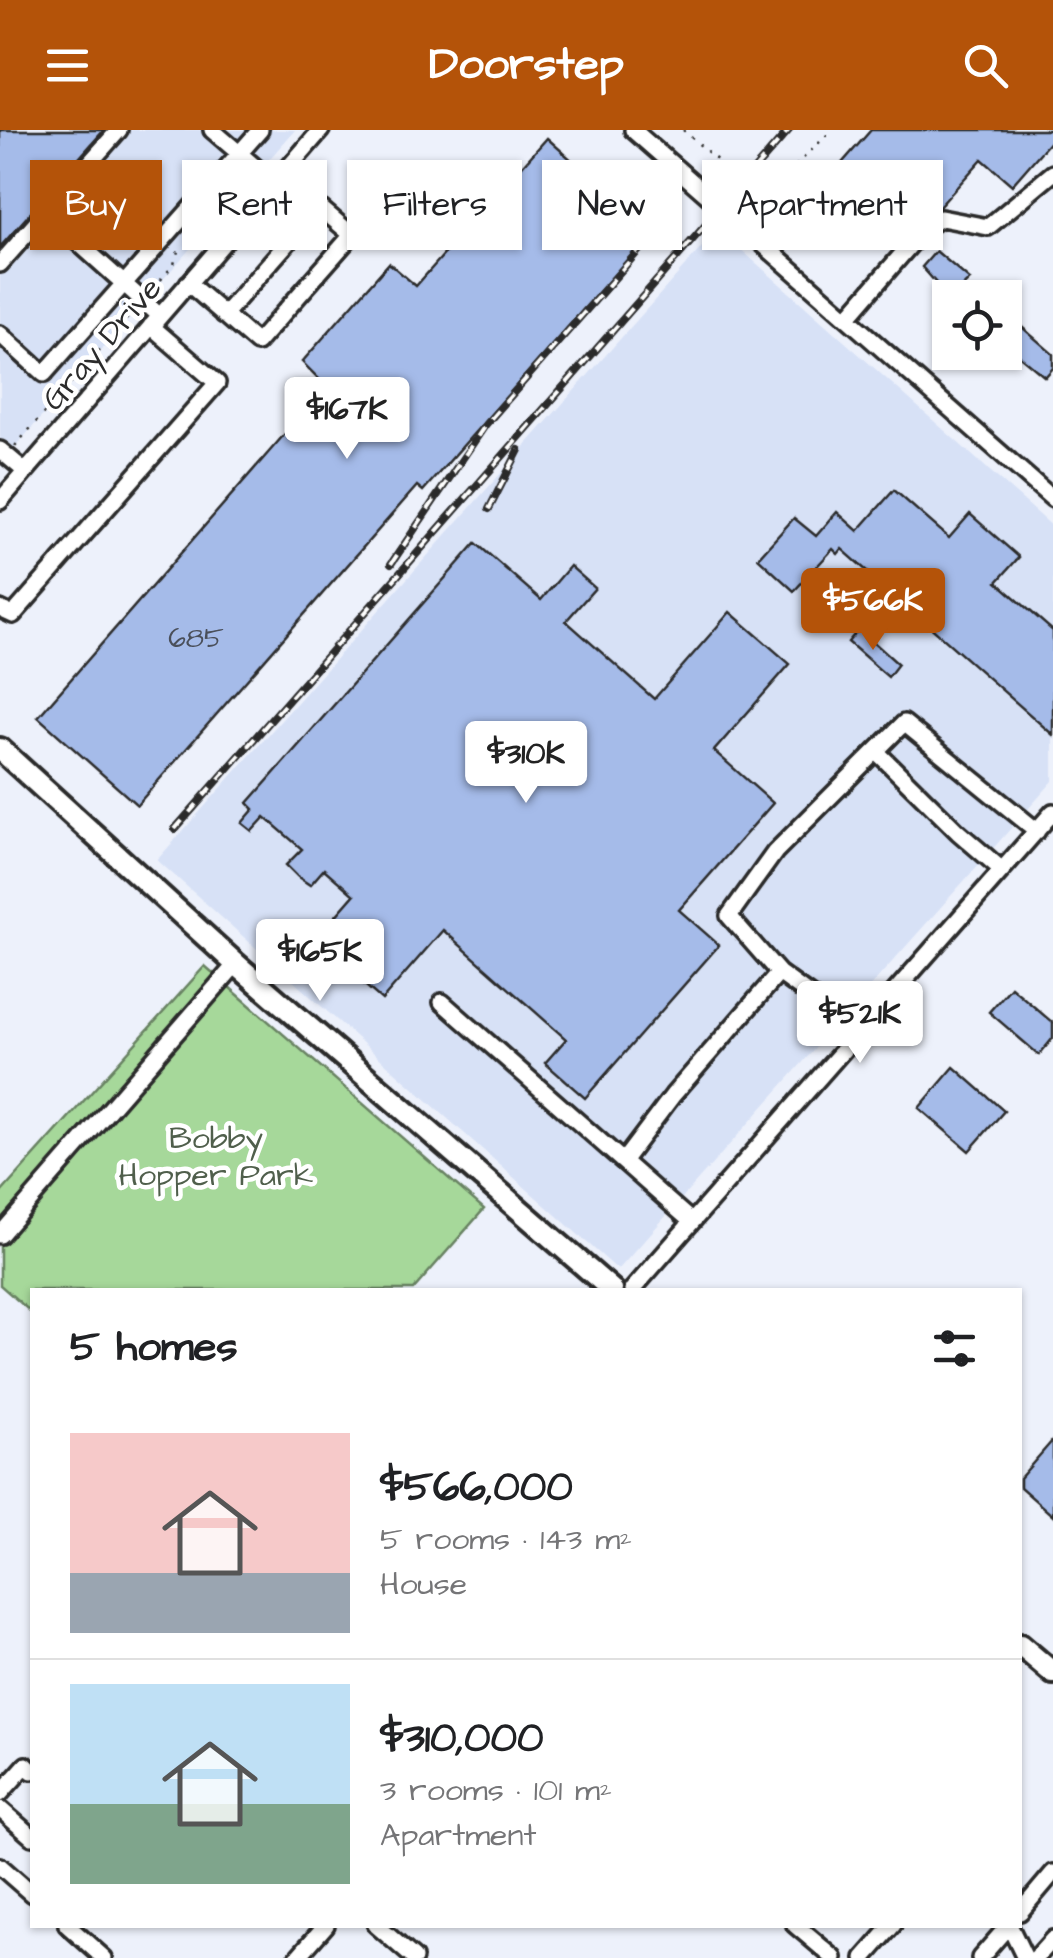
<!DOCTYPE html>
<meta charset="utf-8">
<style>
body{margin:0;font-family:"Architects Daughter",sans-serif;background:#f6f6f6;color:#202124;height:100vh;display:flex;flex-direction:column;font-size:38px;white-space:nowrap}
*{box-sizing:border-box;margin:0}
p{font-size:32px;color:#757577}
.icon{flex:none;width:55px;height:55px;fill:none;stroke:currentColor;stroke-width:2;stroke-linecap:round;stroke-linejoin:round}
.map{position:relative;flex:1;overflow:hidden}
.side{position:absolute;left:30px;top:1158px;width:992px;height:640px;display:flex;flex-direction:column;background:#fff;border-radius:0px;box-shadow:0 2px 8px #0004}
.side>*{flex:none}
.hud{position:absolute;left:30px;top:30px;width:995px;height:90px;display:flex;gap:20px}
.buttons{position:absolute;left:932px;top:150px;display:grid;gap:20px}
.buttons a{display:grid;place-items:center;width:90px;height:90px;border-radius:0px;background:#fff;box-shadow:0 2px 8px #0004;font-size:50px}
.price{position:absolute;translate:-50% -85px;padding:0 22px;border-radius:10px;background:#fff;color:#222;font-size:32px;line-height:65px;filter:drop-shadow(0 2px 5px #0008)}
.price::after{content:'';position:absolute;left:50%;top:60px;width:30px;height:22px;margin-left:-15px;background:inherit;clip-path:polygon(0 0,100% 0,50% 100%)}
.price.selected{background:#b45309;color:#fff}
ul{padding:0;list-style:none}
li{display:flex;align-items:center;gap:30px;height:250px;padding:0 40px}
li+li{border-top:2px solid #e0e0e0}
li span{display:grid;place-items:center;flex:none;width:280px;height:200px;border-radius:0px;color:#555}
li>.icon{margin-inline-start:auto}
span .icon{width:120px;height:120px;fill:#fffc;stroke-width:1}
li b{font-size:42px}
h2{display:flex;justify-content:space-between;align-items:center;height:120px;padding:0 40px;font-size:42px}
.tag{padding:0 35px;border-radius:0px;background:#fff;box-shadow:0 2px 8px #0004;font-size:35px;line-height:90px}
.tag.selected{background:#b45309;color:#fff}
header{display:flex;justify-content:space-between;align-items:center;height:130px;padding:0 40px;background:#b45309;color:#fff;font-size:45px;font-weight:700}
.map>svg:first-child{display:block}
.built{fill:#d7e1f6}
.green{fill:#a6d89a;stroke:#688262;stroke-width:2.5}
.building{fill:#a5bbe9;stroke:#2b2b2b;stroke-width:2.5}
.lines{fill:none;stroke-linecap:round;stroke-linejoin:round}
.minor-casing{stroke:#2b2b2b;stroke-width:22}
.major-casing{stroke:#2b2b2b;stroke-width:28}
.path{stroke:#2b2b2b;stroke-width:2.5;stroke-dasharray:2.5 8;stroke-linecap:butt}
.minor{stroke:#fff;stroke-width:15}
.major{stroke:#fff;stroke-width:20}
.rail-casing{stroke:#2b2b2b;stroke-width:8}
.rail{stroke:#fff;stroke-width:4;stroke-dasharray:11;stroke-linecap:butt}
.labels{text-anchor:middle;stroke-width:9;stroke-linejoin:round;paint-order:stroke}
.number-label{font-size:28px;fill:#4a4f5a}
.street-label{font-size:32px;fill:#2b2b2b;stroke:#fff}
.park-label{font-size:32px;fill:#505f4c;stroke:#fff}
</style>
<header><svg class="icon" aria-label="menu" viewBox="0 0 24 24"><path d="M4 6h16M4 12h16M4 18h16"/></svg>Doorstep<svg class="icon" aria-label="search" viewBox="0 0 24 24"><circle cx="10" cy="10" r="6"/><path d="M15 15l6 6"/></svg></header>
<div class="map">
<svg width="1053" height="1828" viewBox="0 0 1053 1828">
<rect width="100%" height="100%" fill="#edf1fb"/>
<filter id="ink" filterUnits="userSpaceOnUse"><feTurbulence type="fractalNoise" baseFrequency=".01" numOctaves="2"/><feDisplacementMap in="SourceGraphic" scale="20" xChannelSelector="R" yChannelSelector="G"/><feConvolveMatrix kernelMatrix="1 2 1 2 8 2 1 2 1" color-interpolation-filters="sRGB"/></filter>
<g filter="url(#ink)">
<path class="built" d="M0,0H295L0,334Z
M718,99L1053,397V651L618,1140L157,730Z"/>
<path class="green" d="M205,836L484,1079L413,1160H32V1183L0,1155V1064Z"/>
<path class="building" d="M0,0H104L0,117Z
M871,0H1053V8L1012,55L982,29L939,77L917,90L893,117L881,106L877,111L855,88L857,85L823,55Z
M547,8L652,102L423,361L417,356L137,675L38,587L296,291L291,287L322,252L302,232L389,133L416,156Z
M936,121L970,150L950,169L922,137Z
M1013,179L1021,187L1016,192L1053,224V238L1045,247L1005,214V182L1008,184Z
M894,360L949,408L970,384L1019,427L997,452L1053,501V605L842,419L838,424L833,419L794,461L758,428L794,388L816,406L837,382L858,401Z
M476,413L541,470L570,436L595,458L566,491L654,569L730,482L790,534L714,621L773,673L679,780L719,815L585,968L545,933L566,909L443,800L382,870L314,811L354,765L324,739L310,755L298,747L286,735L302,719L265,687L252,701L242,693L254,679L248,673Z
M859,499L898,534L888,547L848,512Z
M1011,857L1053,893V908L1039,925L989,882Z
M954,937L1004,981L969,1021L919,978Z
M1053,1310V1386L1020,1357V1348Z"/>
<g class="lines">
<g class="minor-casing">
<path id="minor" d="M212,0L275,54
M633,0L1053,369
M45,83L119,0
M0,134L45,83L160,186
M188,153L257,213L352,105L282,45
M224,185L319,77
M847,188L924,99L941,88L988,97L1053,43
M0,204L44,244L260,0
M0,320L25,341
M0,371L321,0
M0,479L13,485L217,253L151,196
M876,621L958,702L1002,740
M779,843L729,786L775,722L904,593L1037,701
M442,872L692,1092
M624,1030L673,965L779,843L812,867L854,908
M0,1105L236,834
M632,1160L1053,682
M0,1664L26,1635L32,1641
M0,1679L32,1707
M0,1736L32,1764
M1020,1782L1053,1743
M67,1795L104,1828
M376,1795L414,1828
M795,1795L834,1828
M1009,1795L1025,1828
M297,1828L326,1795
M864,1828L893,1795
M980,1828L1009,1795
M1036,1828L1053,1809"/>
</g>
<g class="major-casing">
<path id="major" d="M0,619L236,834L612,1160
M1020,1515L1053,1543"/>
</g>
<path class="path" d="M683,0L720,33L730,61L753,78L832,0
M154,158L174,134L180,115
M15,316L132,183"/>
<use href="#minor" class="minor"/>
<use href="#major" class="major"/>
<g class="rail-casing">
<path id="rail" d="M489,379L519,320
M391,434L486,294L656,101
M175,699L789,0"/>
</g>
<use href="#rail" class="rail"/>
</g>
</g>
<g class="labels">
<g class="number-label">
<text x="196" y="517">685</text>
</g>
<g class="street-label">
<text transform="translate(101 213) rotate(-49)" y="11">Gray Drive</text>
</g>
<g class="park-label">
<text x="216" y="1018">Bobby<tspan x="216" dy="37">Hopper Park</tspan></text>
</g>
</g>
</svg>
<div class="buttons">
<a><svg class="icon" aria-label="locate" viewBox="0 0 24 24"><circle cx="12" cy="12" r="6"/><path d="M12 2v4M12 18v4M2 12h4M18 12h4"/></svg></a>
</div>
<b class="price" style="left:347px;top:332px">$167K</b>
<b class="price selected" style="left:873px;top:523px">$566K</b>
<b class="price" style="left:526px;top:676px">$310K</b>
<b class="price" style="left:320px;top:874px">$165K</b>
<b class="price" style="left:860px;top:936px">$521K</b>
<div class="hud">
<a class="tag selected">Buy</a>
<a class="tag">Rent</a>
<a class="tag">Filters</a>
<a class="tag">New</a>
<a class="tag">Apartment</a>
</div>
<section class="side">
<h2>5 homes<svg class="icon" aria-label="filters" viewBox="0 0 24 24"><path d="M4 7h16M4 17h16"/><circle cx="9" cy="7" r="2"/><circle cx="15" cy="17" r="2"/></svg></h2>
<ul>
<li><span style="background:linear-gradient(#f6c9c9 70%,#9aa5b1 0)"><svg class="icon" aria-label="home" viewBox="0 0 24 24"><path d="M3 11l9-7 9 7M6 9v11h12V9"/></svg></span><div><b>$566,000</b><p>5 rooms · 143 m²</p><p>House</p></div></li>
<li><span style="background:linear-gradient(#bfe0f5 60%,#7fa58c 0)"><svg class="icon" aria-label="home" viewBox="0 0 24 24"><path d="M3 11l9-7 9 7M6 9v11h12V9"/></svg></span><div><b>$310,000</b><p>3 rooms · 101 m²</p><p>Apartment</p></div></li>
</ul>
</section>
</div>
